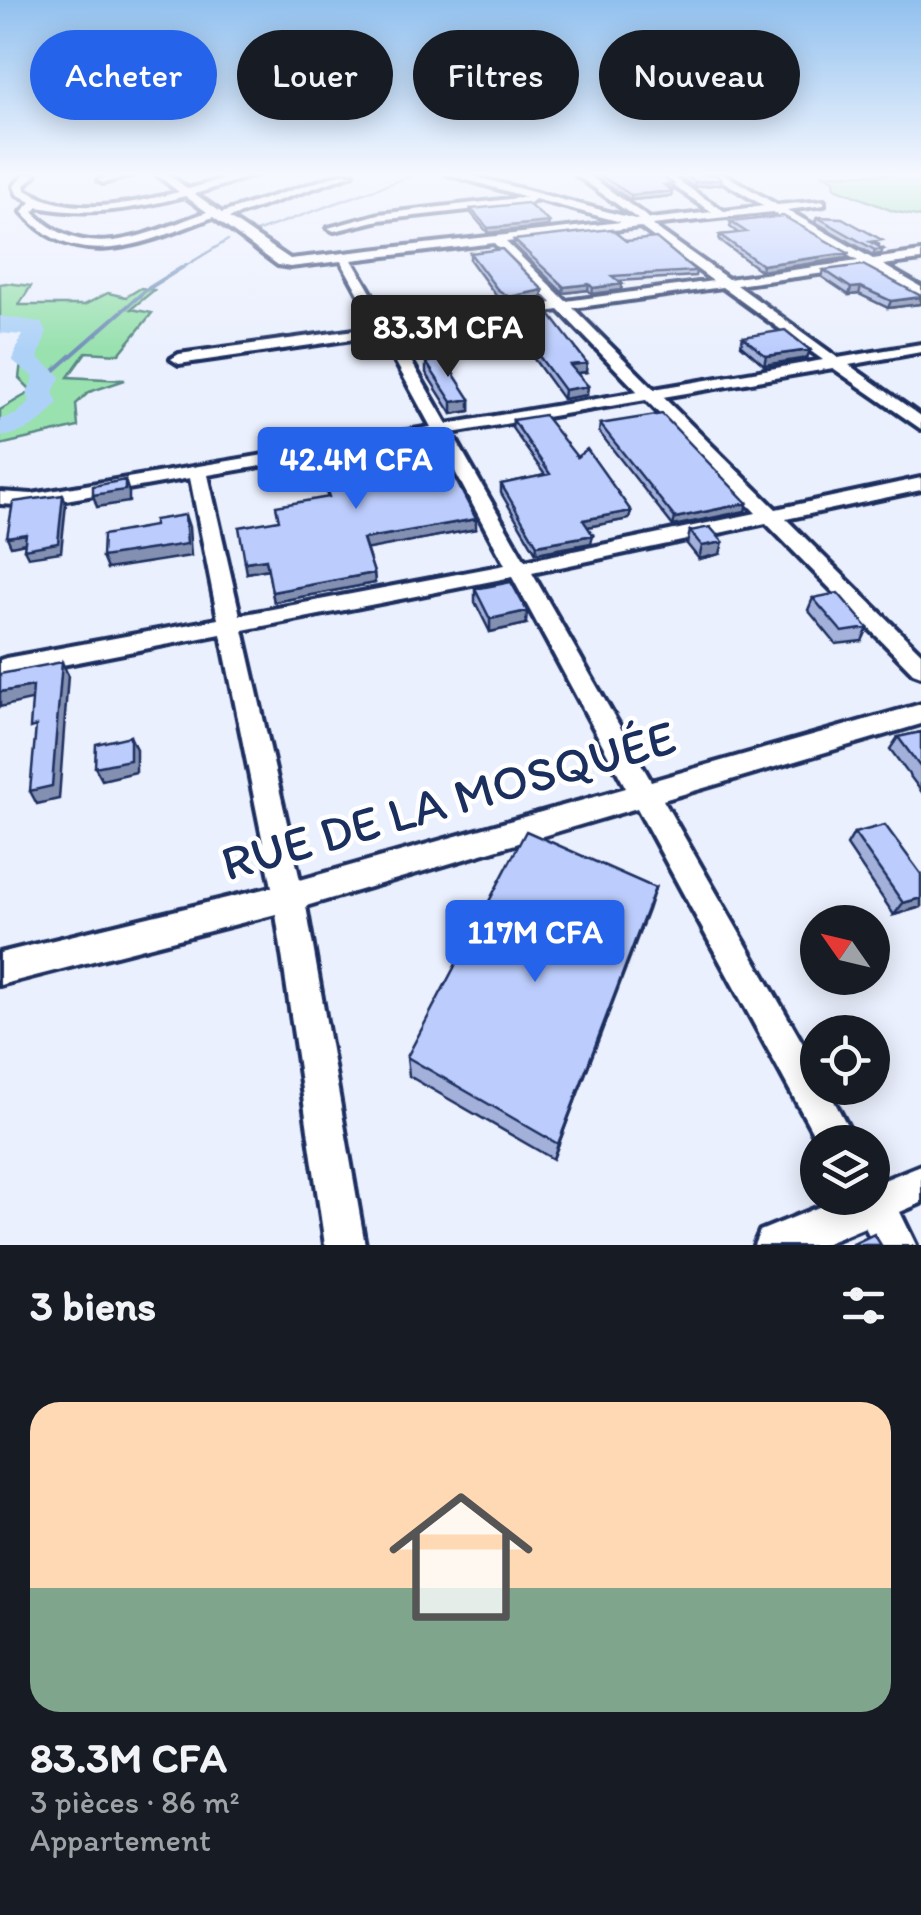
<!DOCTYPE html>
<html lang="fr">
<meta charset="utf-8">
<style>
body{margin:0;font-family:Itim,sans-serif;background:#20242c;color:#f1f3f6;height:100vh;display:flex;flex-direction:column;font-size:38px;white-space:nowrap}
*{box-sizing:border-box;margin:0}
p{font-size:32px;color:#9ea1a6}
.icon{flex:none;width:55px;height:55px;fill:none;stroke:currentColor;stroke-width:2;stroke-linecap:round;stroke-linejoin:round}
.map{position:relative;height:1245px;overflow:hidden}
.panel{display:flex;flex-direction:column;background:#171b24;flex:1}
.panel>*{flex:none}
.banner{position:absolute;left:30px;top:30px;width:862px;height:90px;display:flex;gap:20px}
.needle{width:65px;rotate:304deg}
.buttons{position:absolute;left:800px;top:905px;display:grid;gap:20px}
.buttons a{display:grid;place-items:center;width:90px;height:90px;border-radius:50%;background:#171b24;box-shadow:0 5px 25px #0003;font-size:50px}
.price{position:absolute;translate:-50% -85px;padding:0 22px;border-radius:10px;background:#2563eb;color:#fff;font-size:32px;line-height:65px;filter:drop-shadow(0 2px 5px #0008)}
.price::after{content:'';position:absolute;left:50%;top:60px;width:30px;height:22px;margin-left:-15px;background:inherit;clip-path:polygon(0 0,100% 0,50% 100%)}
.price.selected{background:#222;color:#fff}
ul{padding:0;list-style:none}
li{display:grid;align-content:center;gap:20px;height:530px;padding:0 30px}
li+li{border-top:2px solid #363941}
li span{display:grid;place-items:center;height:310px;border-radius:30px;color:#555}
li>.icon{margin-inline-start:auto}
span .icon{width:180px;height:180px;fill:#fffc;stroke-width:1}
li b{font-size:42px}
h2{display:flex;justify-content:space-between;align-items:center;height:120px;padding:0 30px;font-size:42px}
.tag{padding:0 35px;border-radius:45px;background:#171b24;box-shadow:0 5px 25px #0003;font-size:35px;line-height:90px}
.tag.selected{background:#2563eb;color:#fff}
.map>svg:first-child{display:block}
.green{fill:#99e1af;stroke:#5a8886;stroke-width:2.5}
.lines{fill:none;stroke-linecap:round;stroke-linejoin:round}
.stream-far1{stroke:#7391ba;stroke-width:2.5}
.stream{stroke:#7391ba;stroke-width:4}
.river{fill:#aed2f7;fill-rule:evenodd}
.minor-casing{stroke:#1b2f5e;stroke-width:8}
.minor{fill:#fff;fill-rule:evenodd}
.wall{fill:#a2b0da;stroke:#1b2f5e;stroke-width:2.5}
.shaded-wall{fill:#8490b1;stroke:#1b2f5e;stroke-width:2.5}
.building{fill:#bccdfd;stroke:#1b2f5e;stroke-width:2.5}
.labels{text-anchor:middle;stroke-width:9;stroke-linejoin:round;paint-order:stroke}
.near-street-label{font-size:50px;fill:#1b2f5e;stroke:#fff}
</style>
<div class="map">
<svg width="921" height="1245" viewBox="0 0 921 1245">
<rect width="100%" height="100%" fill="#ebf0fe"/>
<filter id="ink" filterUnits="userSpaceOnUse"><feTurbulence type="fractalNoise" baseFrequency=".01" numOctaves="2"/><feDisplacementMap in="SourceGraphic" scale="20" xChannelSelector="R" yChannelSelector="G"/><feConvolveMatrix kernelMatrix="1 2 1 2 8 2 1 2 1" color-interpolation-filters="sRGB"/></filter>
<g filter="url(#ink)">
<path class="green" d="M822,174H921V217L893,211L835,188L834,180Z
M6,283L31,286L19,305H84L108,293L126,297L141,288L154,290L131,309L152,313L119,354L86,352L68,377L125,380L89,392L76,404L78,427L0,445V410L32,391L19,378L25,329L0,330V284Z"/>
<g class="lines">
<path class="stream-far1" d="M250,234L417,174
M182,268L228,240"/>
<path class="stream" d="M48,376L146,290L186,265"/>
<path class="river" d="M0,316L40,322L47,331L38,358L61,376L53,392L58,403C42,424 26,433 0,437V419L15,415L30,402L27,392L34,378L12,360L22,335L0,333Z"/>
<g class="minor-casing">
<path id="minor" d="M25,174H36L24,186L26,190C72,218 129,204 179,192L156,174H168L188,189L240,174H257L195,194L222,213L341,174H353L229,218L290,259L621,222L535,199L530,203L379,220L334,231L328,228L379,214L527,197L447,174H465L639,220L575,174H587L650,219L712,212L656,174H668L724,211L764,206L711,174H724L777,205L824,201V205L787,210L873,259L921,252V260L883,265L921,287V296L869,267L737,285L838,358L921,344V352L849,365L921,416V429L833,368L663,397L776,509L921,478V490L786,519L921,653V676L913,673L766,523L532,573L651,781L921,704V724L663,800L818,1070V1088H827L856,1142H818L637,808L306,906L365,1245H325L276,914L0,985V953L272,887L221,634L6,676L0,674V660L6,658L218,619L190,478L32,506L0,504V492L32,494L431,427L381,335L179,364L171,359L179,354L377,327L341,261L290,267L278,265L213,217C147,242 77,276 22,212L31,202L17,194L14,186ZM185,196L207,212C146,234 86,266 33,212L38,207C88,217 136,209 185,196ZM773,212L858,261L728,279L652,225ZM640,227L713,281L566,301L506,242ZM494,243L552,303L390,325L352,260ZM722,287L823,360L654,389L573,308ZM559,310L638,392L447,424L395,333ZM646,400L756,513L525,561L452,433ZM436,436L505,565L240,615L208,475ZM512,577L626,788L300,880L243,630Z
M116,174H136L103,183L98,180Z
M921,1165V1203L900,1212L916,1245H874L865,1227L822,1245H754L760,1231L841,1198H872V1180L879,1182Z"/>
</g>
<use href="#minor" class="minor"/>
</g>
<path class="wall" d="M590,174H659L672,189L670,190L672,191L671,196L631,200Z
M675,174H715L721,179L720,184L694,187Z
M471,209L549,222L548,226L488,233L471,213Z
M817,217L880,245H877L881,254L873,255L815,222Z
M731,222L846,258L761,271L719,240L720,235L738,233L730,227Z
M514,240L696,271L695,276L618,281L622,284L621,290L592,294L588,290L563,293L514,245Z
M470,253L543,290L542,298L509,305L497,297L470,260Z
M824,270L920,304L888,308L859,294L849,295L822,277Z
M520,311L586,372L577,373L587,395L563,399L515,333L516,325L524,324L520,319Z
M743,337L810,350L807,358L764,365L741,345Z
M426,362L470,399V411L452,414L426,373Z
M513,420L577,457L631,511L629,519L587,527L593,535L591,543L536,553L501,493V484L545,475L512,428Z
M600,424L747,503L745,511L673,526L599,432Z
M409,443L433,461L476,529L366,549L374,573L375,583L274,602L268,569L247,573L279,520L328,498L316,461L315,451Z
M690,531L720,554L699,559L687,544Z
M475,589L526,624L490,632L475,602Z
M813,598L868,628L862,641L836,644L808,610Z
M921,732V791L890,749L898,737Z
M854,833L921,874V907L894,915L847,845Z
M655,888L553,1159L409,1076L407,1057Z"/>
<path class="shaded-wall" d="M721,179L720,184L694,187L695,182Z
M672,191L671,196L631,200V195Z
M549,222L548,226L488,233V228Z
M883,249L881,254L873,255L875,250Z
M848,253L846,258L761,271L762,265Z
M589,284L588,290L563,293L564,287Z
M622,284L621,290L592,294L593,288Z
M861,287L859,294L849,295L851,288Z
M543,290L542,298L509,305V297Z
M921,297L920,304L888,308L891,301Z
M810,350L807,358L764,365L766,356Z
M587,363L586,372L569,374L570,365Z
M588,386L587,395L563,399L564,390Z
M470,399V411L452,414V402Z
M125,480L129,493V502L97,507L93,495Z
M63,495L66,504L61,552L28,557L24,549Z
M747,503L745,511L673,526L675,518Z
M631,511L629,519L582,528L583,520Z
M185,515L189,527L191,556L107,569L102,557Z
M476,519V529L364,550L363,539Z
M26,534L30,542L11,546L7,537Z
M593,535L591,543L536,553L537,545Z
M723,542L720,554L699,559L702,546Z
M266,559L268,569L247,573L245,562Z
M374,573L375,583L274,602L272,592Z
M527,611L526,624L490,632V619Z
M62,662L68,675L59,799L37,804L30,791Z
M33,686L40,698L0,707V692Z
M130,736L136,749V772L102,780L95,767Z
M655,888L648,910L553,1159L558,1144Z
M921,898V907L894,915L903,903Z"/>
<path class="building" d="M598,174H659L673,184L664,185L672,191L631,195Z
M684,174H715L721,179L695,182Z
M527,203L549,222L488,228L471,209Z
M783,216L848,253L762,265L720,235L746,232L731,222Z
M817,217L842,218L882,240L870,242L883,249L875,250Z
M611,229L626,241L656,238L696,271L612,276L622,284L593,288L589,284L564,287L514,240Z
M502,249L543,290L509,297L497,289L470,253Z
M863,265L921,296V297L891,301L861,287L851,288L824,270Z
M545,308L587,363L570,365L588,386L564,390L516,325L530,323L520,311Z
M785,330L810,350L766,356L743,337Z
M444,359L470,399L452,402L426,362Z
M662,414L747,503L675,518L600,424Z
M544,415L577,457L587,449L631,511L583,520L593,535L537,545L501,484L550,474L513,420Z
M406,436L409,443L423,441L433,461L445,459L476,519L363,539L374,573L272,592L266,559L245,562L239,527L279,520L276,506L329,497L315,451Z
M125,480V490L93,495V486Z
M63,495L58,543L24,549L26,534L7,537L13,502Z
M185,515L187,544L102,557L103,535L154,526V520Z
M710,527L723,542L702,546L690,531Z
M511,582L527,611L490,619L475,589Z
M838,593L868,628L842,632L813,598Z
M62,662L52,786L30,791L36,726L30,728L33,686L0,692V674Z
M921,732V768L898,737Z
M130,736V760L95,767L96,744Z
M885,825L921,874V898L903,903L854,833Z
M526,831L655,888L558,1144L407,1057Z
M874,1234L881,1245H851Z"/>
</g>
<linearGradient id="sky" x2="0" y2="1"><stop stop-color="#91c0ee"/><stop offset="0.5" stop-color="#f6f8ff"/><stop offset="1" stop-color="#f6f8ff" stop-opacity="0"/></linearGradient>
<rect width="921" height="349" fill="url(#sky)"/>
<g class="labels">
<g class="near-street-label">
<text transform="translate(448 799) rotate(-16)" y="18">RUE DE LA MOSQUÉE</text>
</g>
</g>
</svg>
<div class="buttons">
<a><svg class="needle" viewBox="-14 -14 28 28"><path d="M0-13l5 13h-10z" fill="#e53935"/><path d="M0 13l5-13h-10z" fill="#9ea1a6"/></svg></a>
<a><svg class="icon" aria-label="locate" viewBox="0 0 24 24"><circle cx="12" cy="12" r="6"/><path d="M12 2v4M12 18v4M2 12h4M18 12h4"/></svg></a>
<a><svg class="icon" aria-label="layers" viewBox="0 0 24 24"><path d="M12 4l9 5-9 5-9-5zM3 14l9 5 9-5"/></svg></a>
</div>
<b class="price selected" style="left:448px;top:380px">83.3M CFA</b>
<b class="price" style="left:356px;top:512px">42.4M CFA</b>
<b class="price" style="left:535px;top:985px">117M CFA</b>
<div class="banner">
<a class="tag selected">Acheter</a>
<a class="tag">Louer</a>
<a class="tag">Filtres</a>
<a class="tag">Nouveau</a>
</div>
</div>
<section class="panel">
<h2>3 biens<svg class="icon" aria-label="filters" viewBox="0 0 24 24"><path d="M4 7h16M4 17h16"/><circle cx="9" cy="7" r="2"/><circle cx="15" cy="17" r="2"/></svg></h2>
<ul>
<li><span style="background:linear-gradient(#ffd9b3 60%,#7fa58c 0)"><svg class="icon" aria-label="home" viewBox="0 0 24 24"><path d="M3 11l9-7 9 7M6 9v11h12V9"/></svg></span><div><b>83.3M CFA</b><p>3 pièces · 86 m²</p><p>Appartement</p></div></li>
</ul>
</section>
